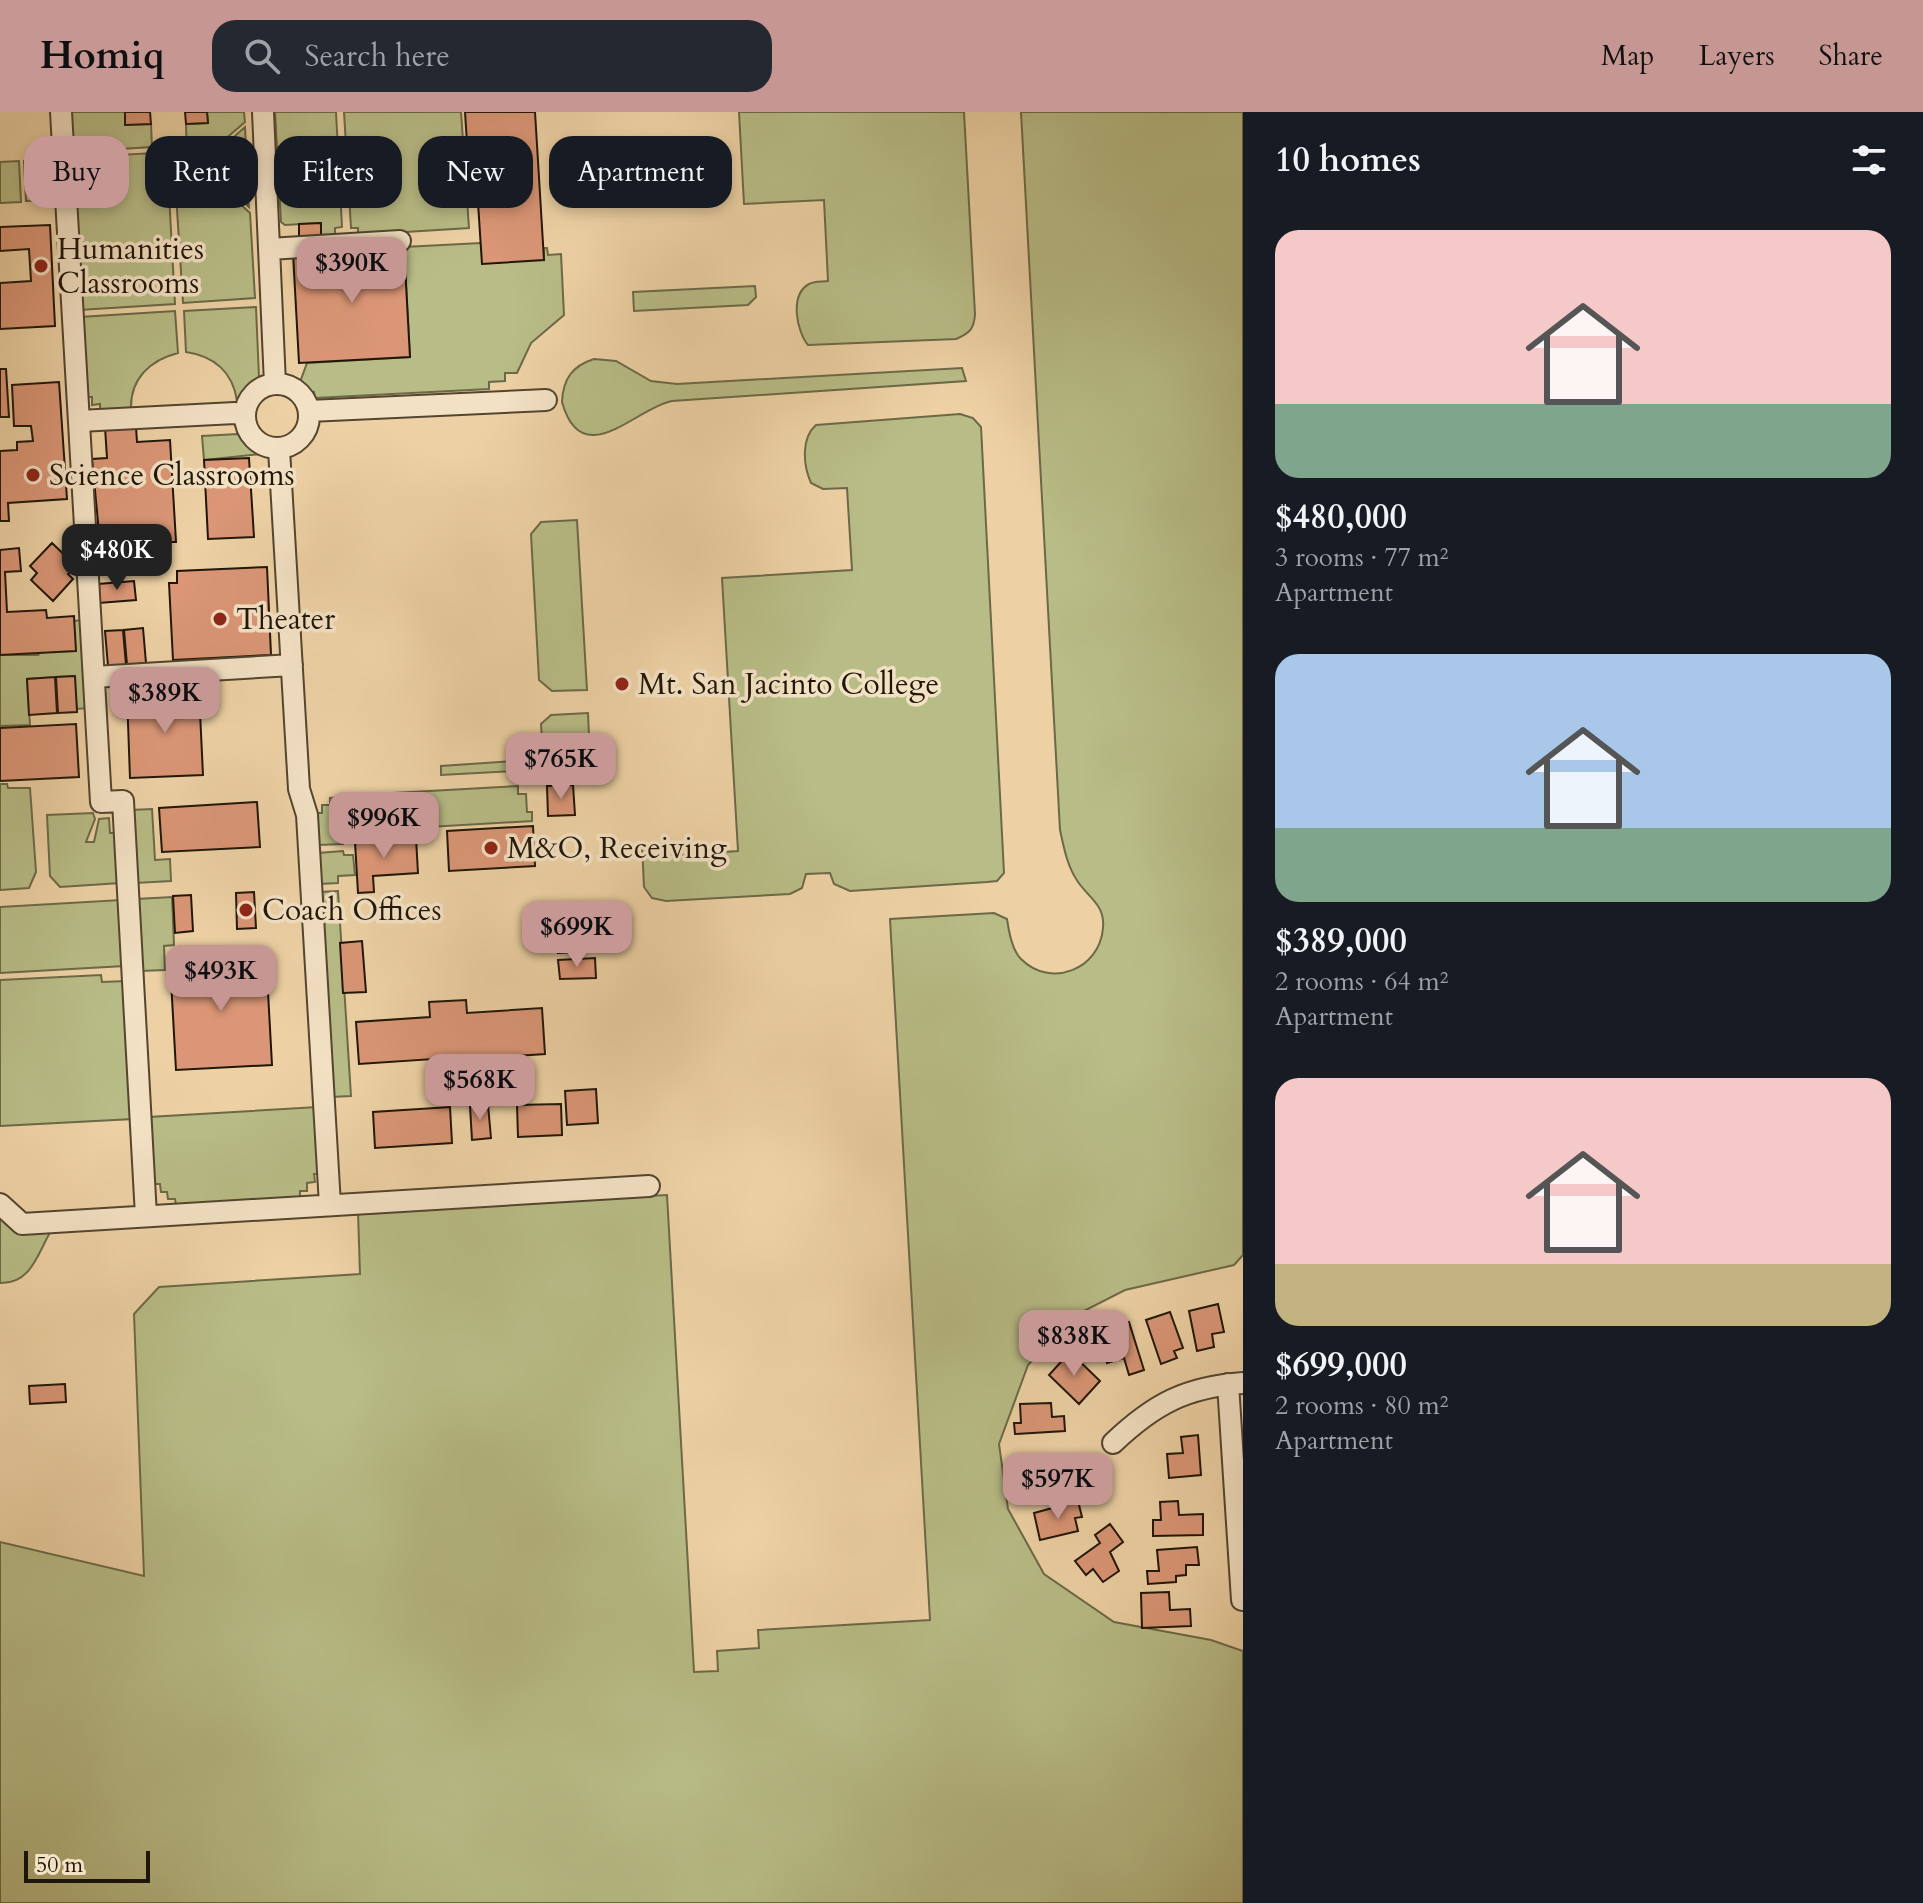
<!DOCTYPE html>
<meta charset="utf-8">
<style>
body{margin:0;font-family:Cardo,serif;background:#242831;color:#f1f3f6;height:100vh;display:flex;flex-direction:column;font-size:30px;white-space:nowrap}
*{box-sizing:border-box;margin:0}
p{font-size:26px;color:#9ea1a6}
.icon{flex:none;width:44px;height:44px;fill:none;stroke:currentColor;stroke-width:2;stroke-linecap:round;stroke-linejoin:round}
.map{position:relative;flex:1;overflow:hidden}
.details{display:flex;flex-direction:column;background:#171b24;width:680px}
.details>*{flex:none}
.banner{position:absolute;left:24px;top:24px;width:760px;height:72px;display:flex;gap:16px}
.scale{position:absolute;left:24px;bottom:20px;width:126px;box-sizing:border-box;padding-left:8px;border:4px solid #201608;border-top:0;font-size:22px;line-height:28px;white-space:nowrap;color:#201608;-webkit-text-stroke:6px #f3e1c4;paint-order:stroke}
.price{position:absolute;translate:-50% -68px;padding:0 18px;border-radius:16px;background:#c59692;color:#111;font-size:26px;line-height:52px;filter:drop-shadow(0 2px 4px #0008)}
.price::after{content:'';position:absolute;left:50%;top:48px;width:24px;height:18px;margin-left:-12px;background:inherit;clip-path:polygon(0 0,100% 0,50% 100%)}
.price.on{background:#222;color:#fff}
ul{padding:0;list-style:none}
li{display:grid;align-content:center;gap:16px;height:424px;padding:0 32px}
li span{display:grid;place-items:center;height:248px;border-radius:24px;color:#555}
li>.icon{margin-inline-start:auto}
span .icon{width:144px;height:144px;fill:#fffc;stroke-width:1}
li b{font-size:34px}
h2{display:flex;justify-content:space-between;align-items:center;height:96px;padding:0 32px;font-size:34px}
.chip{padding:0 28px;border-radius:24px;background:#171b24;box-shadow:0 4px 12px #0003;font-size:28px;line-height:72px}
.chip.on{background:#c59692;color:#111}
header{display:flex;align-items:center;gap:48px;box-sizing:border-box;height:112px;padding:0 40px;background:#c59692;color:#111}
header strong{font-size:38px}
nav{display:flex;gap:44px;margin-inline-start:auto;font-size:28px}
.search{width:560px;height:72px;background:#242831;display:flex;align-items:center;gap:20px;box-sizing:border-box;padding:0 28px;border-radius:24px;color:#9ea1a6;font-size:30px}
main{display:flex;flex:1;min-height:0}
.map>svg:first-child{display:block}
.green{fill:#b8bc86;stroke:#6c6947;stroke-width:2}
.building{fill:#da9676;stroke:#201608;stroke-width:2}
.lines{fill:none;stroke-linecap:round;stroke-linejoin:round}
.minor-casing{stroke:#53452f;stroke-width:24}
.minor{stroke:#f3e1c4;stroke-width:20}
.poi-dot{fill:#8f2418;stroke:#f3e1c4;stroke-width:3}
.labels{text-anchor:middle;stroke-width:7;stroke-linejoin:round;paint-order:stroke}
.poi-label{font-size:30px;fill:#201608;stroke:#f3e1c4;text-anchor:start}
</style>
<header>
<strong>Homiq</strong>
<div class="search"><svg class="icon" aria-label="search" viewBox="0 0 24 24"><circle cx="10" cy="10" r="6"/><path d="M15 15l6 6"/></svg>Search here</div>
<nav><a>Map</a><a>Layers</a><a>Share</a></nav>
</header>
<main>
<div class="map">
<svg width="1243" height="1791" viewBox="0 0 1243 1791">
<rect width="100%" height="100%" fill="#edd1a4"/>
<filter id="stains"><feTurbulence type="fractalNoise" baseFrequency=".0025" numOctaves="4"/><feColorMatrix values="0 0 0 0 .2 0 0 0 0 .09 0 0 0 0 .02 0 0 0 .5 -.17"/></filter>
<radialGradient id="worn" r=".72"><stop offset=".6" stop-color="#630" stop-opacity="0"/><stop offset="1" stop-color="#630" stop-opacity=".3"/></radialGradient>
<path class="green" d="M68,0H125L126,13L151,12L152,35L71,40Z
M207,0H244L245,10L202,47L187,48L186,12L208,11Z
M275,0H336L342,115L335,116V124H321L320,111L285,113L281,110Z
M344,0H461L469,116L358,123V116H351Z
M739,0H964L975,202C974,217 970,221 956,227L808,233C797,220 789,183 809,172C814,169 822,170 828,169L824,88L744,92Z
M1021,0H1243V1143L1234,1153L1125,1178L1074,1204L1028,1253L999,1332L1008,1397L1044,1462L1114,1510L1211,1528L1243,1539V1791H0V1430L144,1464L134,1202L159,1175L360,1162L358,1100L667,1083L694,1560L718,1559L717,1539L759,1536L758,1518L930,1508L890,807L994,801L1007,807C1009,820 1012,838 1021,847C1051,877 1100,857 1103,816C1105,793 1090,787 1078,770C1067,754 1064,736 1060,718Z
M245,15L249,95L203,52Z
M153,41L155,73L169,82L175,192L79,198L70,46Z
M55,47L58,88L26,89L24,49Z
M19,49L21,90L0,91V50Z
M187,55H199L250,101L255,186L183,191L176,82L188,72Z
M481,131L544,148V136H547L548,143L561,142L564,203L531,231L517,261H505V269L489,270V277L315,286L314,280H306V273H299L307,251L410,245L404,135Z
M755,174L756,185L748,193L634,199L633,180Z
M256,195L259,266L237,289C233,260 214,244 186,240L184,199Z
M175,199L178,241C150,248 130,267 131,297L100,299V292L92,293V285H84L80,205Z
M594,247L616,249L651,269L677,272L962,256L966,269L672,289C637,295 582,362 562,290C563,267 572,254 594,247Z
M960,302L973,306L981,315L1004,761L997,769L987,770L850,779L834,772L830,761L806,762L802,776L790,782L666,789L652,786L644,775L642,732L652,745L738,739L722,466L852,458L847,376L823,377L811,371C803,353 801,326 816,313Z
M238,322L261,342L204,348L202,324Z
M577,408L587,578L552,579L539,568L531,422L541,410Z
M82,508L87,596L77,597L74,564L27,567L30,613L0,614V543H38L74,509Z
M588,601L590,648H584V655L441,663V654L543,647L541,612L551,603Z
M0,672H7L8,676H30L36,760L29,776L0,778Z
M518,674V682H526L527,700H532V709L360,719L358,683Z
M350,684L353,727L343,728V732L318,733L316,701H322V693H330V686Z
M152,697L155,748L170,747L171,769L135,771L131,698Z
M93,701L95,707L86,730H94L99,707L109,706L110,721H117L120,771L60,775L50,764L47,703Z
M343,739L344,743H353L355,763L338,764V771L319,772L318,741Z
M338,779L351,984L331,985L319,780Z
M172,785L174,833L164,834L165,858L140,859L136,787Z
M121,788L124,854L0,861V795Z
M101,863L102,870L126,869L133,1007L0,1014V868Z
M317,995L321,1062H314L315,1070L307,1071V1079H300V1087L176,1094L175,1087H168L167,1080H161L160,1072H153L149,1005Z
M0,1104L52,1117C38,1140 32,1172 0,1171Z"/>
<path class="building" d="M125,0H150L151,12L125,13Z
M185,0H207L208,11L186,12Z
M465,0H535L544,148L482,152L476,60L469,61Z
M321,111V124L299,126V112Z
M50,113L55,214L0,217V171L31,169L29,137L0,139V115Z
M404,135L410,245L299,251L293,141Z
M0,257H6L9,305H0Z
M59,270L67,387L8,391L9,409H0V339L17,338V330L33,329L31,314H14L12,273Z
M105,315H136L137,330L170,328L176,430H167V438L101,442L92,347L107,346Z
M249,346L254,425L208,427L204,348Z
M52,431L76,454L68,462L73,467L53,489L31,468L37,461L30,454Z
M19,436L21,459L5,460L7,500L46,498L47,506L74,504L76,539L0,543V438Z
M267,455L271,543L173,548L169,471H177V459Z
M134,469L136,488L99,491L98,472Z
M143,516L146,551L127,553L124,518Z
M123,518L126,553L108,554L105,519Z
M75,564L77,600L58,601L56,565Z
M55,565L57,601L29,603L27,567Z
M199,579L203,663L130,666L127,583Z
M76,612L79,665L0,669V616Z
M573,673L575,703L548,704L547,674Z
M257,690L260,735L162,740L159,696Z
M533,714L535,754L449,759L447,719Z
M416,726L418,761L373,764L374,780L358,781L355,730Z
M254,780L256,816L237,817L236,781Z
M191,783L193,819L175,821L173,784Z
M594,820L595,839L558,841L557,823Z
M362,829L366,880L343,881L340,831Z
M256,841L257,862H267L272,953L176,958L171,868L179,867L178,845Z
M595,846L596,866L560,867L558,848Z
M466,888L467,901L542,896L545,942L470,947L471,957L433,959V947L359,952L356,910L430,905L429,890Z
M596,977L598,1011L567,1013L565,979Z
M561,992L562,1023L518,1025L517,993Z
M488,993L491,1026L472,1028L470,994Z
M450,995L452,1031L375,1036L373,1000Z
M1218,1192L1224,1220L1212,1222L1214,1235L1197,1239L1189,1199Z
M1170,1200L1183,1236L1174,1239L1177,1246L1161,1252L1146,1208Z
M1129,1210L1144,1258L1129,1263L1124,1246L1107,1251L1098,1220Z
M1070,1240L1100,1269L1079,1292L1049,1263Z
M65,1272L66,1290L30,1292L29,1274Z
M1051,1291L1052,1305L1064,1304L1065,1319L1015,1322L1014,1311H1021L1020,1292Z
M1198,1323L1201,1363L1169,1366L1167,1342L1183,1341L1181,1325Z
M1066,1344L1067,1358L1048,1360L1049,1380L1018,1382L1017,1347Z
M1078,1389L1082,1405L1075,1406L1078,1419L1040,1428L1034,1401Z
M1178,1389L1179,1403L1203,1402V1423L1153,1424V1408H1161L1160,1390Z
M1110,1412L1123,1430L1110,1440L1119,1459L1103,1470L1093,1457L1086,1463L1075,1449L1100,1431L1095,1423Z
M1197,1435L1199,1453H1186V1463L1176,1464V1470L1148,1472L1147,1459H1159L1157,1438Z
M1169,1480L1170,1498L1190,1497L1191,1514L1142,1516L1141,1481Z"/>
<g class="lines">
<g class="minor-casing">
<path id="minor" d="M61,0L101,690L123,689L146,1104
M263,0L275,272
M269,137L400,129
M245 304a32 32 0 1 1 64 0a32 32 0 1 1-64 0Z
M309,299L546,288
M79,309L235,301L245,304
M279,337L299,677L307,703L330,1093
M94,565L292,553
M0,1092L22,1112L649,1074
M1228,1272L1242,1488
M1113,1331C1154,1292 1186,1275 1243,1271"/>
</g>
<use href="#minor" class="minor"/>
</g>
<g class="poi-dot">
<circle cx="41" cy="154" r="8"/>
<circle cx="33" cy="363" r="8"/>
<circle cx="220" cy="507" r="8"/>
<circle cx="622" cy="572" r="8"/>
<circle cx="491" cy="736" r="8"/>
<circle cx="246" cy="798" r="8"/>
</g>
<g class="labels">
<g class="poi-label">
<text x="57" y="147">Humanities<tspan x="57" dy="34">Classrooms</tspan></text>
<text x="49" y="373">Science Classrooms</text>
<text x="236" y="517">Theater</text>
<text x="638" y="582">Mt. San Jacinto College</text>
<text x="507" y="746">M&amp;O, Receiving</text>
<text x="262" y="808">Coach Offices</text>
</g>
</g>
<rect width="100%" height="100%" filter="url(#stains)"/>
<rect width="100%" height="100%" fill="url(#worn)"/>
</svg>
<div class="scale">50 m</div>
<b class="price" style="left:352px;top:193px">$390K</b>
<b class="price on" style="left:117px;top:480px">$480K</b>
<b class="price" style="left:165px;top:623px">$389K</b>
<b class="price" style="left:561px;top:689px">$765K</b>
<b class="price" style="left:384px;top:748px">$996K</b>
<b class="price" style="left:577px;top:857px">$699K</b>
<b class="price" style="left:221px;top:901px">$493K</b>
<b class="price" style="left:480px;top:1010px">$568K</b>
<b class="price" style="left:1074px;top:1266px">$838K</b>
<b class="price" style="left:1058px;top:1409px">$597K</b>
<div class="banner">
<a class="chip on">Buy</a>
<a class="chip">Rent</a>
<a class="chip">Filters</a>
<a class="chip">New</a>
<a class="chip">Apartment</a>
</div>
</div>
<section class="details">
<h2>10 homes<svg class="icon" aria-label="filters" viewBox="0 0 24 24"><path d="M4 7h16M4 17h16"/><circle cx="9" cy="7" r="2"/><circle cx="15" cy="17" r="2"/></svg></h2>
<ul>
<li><span style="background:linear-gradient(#f6c9c9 70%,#7fa58c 0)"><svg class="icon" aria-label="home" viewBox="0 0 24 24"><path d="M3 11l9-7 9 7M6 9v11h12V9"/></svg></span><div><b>$480,000</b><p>3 rooms · 77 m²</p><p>Apartment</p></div></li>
<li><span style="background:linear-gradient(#a9c7e8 70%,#7fa58c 0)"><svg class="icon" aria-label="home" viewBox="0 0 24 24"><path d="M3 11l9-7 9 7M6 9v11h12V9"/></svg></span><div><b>$389,000</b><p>2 rooms · 64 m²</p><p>Apartment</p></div></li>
<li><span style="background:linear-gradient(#f6c9c9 75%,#c2b280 0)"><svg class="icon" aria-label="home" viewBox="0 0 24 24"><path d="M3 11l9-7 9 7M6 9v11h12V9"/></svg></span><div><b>$699,000</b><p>2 rooms · 80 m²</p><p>Apartment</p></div></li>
</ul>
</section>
</main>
